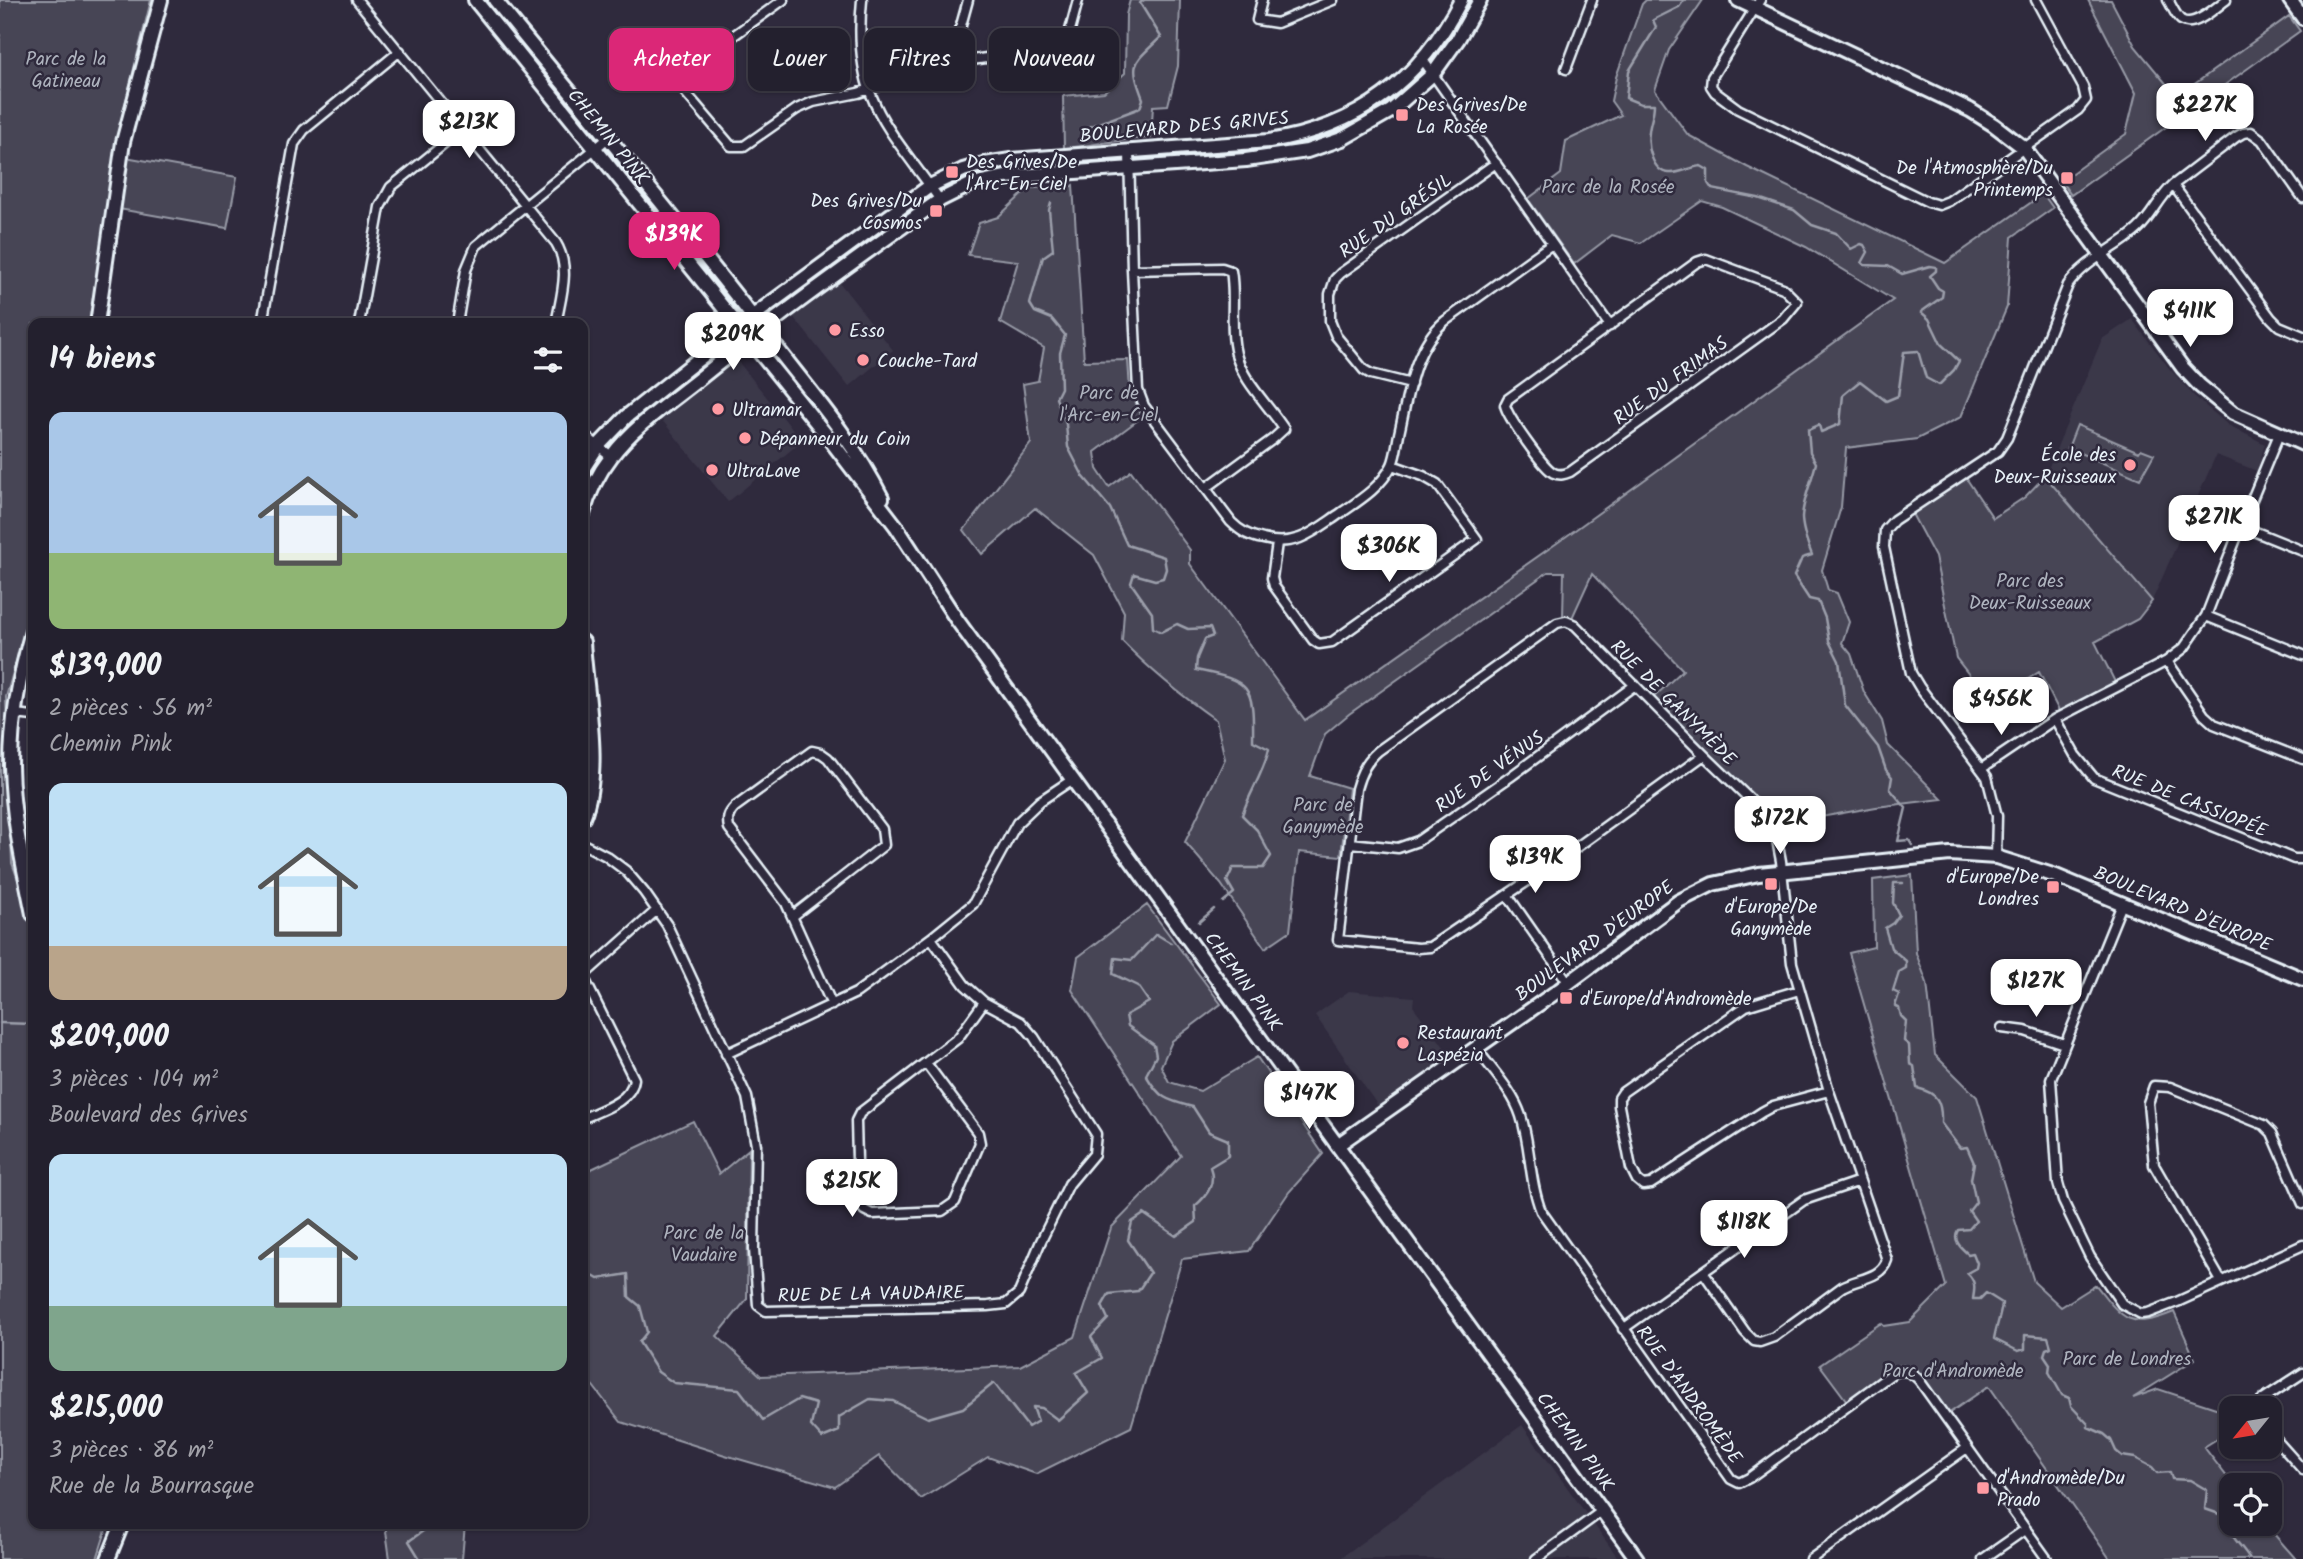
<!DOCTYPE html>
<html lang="fr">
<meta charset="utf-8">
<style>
body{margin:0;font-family:Kalam,sans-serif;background:#2b2836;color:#f1f3f6;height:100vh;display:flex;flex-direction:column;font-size:26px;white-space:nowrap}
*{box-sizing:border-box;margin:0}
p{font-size:23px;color:#a3a3aa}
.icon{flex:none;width:38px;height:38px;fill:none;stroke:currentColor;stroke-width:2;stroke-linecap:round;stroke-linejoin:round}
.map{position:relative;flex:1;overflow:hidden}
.panel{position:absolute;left:28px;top:318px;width:560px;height:1211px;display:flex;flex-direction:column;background:#23202e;border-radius:14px;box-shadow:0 2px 5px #0004,0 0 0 2px #403e4a}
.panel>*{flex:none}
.guide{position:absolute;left:609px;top:28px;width:665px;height:63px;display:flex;gap:14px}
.needle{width:46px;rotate:240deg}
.controls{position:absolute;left:2219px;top:1396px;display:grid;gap:14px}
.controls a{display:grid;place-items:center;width:63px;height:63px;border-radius:14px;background:#23202e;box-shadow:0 2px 5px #0004,0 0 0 2px #403e4a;font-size:35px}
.price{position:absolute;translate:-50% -60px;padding:0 16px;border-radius:14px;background:#fff;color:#222;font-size:23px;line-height:46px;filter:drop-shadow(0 2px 4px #0008)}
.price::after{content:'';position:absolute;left:50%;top:42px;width:21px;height:16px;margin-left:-10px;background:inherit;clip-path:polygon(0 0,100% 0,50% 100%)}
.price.on{background:#db2777;color:#fff}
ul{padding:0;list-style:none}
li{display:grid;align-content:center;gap:14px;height:371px;padding:0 21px}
li span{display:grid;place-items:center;height:217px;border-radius:14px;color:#555}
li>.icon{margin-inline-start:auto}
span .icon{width:126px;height:126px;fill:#fffc;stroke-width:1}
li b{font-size:30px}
h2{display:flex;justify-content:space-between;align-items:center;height:84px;padding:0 21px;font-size:30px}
.tag{padding:0 24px;border-radius:14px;background:#23202e;box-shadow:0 2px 5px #0004,0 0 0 2px #403e4a;font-size:24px;line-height:63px}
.tag.on{background:#db2777;color:#fff}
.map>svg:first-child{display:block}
.built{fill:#3b3749}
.green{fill:#464455;stroke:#979aa6;stroke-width:2}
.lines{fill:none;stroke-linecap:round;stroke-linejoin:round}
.stream{stroke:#9c9fab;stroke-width:2.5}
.street-casing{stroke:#e8f1f8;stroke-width:13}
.secondary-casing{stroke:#e8f1f8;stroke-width:18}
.street{stroke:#2f2a3d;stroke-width:8}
.secondary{stroke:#2f2a3d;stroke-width:12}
.poi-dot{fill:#ff9aa2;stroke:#2f2a3d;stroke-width:2.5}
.labels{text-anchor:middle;stroke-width:5;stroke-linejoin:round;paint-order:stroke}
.park-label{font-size:19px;fill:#afb4bf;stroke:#2f2a3d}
.poi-label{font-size:19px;fill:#e8f1f8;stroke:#2f2a3d;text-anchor:start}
.street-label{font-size:19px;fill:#e8f1f8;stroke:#2f2a3d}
</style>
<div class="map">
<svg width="2303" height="1559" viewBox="0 0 2303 1559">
<rect width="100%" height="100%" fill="#2f2a3d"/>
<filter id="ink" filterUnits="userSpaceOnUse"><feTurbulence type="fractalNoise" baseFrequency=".0143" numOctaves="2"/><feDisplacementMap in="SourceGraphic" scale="14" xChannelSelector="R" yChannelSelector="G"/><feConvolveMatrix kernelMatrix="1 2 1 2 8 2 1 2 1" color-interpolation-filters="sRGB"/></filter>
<g filter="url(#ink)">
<path class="built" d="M839,282L893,350L849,387L792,315Z
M2132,319L2169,368L2194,396L2228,425L2265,444L2257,471L2216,455L2152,601L2045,476L2102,339Z
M736,359L802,441L728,502L662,420Z
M1349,991L1414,997L1413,1006L1451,1056L1378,1106L1315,1015Z
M1522,1425L1619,1559H1339Z"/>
<path class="green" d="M0,0H151L116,141L92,324H33V602L6,697L12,863L33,920V1524H108L97,1559H0Z
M1130,0H1180L1178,66L1168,105L1153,106L1151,138C1121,139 1094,145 1064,148L1063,96L1104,92L1125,73L1126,15Z
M1646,0H1703L1669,50L1655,90L1688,135L1747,167L1945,263L2043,194L2053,208L2012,237L2007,307L1961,417L1917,439L1846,448L1841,507L1822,570L1828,590L1837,593L1849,622L1842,643L1851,654L1864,692L1882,721L1888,745L1942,799L1876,807L1777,825L1653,698L1683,670L1592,574L1572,618H1563L1564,572H1548L1349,714L1325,734L1310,776L1349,788L1341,856L1299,852L1290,931L1265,948L1221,884L1185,842L1225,759L1216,720C1182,696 1151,671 1122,641L1124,612L1094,555L1035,508L982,554L964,530L1031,443L1023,384L1038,381L1044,348L1000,322L1018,261L968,255L979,223L998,217L1029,188L1069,187L1073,185L1084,361L1128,360L1130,390L1142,417L1095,452L1097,469L1109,487L1131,471L1190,550V564L1305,720L1557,543L1893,300L1806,247L1722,207L1702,201L1641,243L1612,235L1574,264L1528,199L1561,174L1566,141L1621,115L1611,101L1616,77L1642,4Z
M2088,0H2111L2135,46L2168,86L2189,88L2289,16L2300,31L2071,195L2061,181L2126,134L2136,93Z
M120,156L237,177L227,228L113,208Z
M2077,425L2139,452L2141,449L2154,454L2140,479L2068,448Z
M1964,475L1993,518L2025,497L2045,476L2152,601L2138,619L2095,642L2116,684L2060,713L2039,672L1991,703L1956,658L1935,557L1910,510Z
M1912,875L1916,953L1927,983L1935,1055L1977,1097L2034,1282L2061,1307L2096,1285C2123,1320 2130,1330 2174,1312L2195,1359L2133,1398L2158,1389L2231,1413V1430L2204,1447L2234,1486H2231V1524H2265L2296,1559H2110L1989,1386L1945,1416L1919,1380L1904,1371L1849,1404L1820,1365L1881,1323L1884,1326L1910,1322L1946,1286L1849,953L1874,947L1873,880Z
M1147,905L1221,1004L1172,1041L1161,1066L1169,1082L1200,1091L1257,1057L1323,1154L1289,1192L1249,1251L1182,1259L1131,1427L1036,1474L988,1457L921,1499L879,1456L835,1487L725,1455L621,1422L583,1373V1173L693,1121L719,1174L749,1149L747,1299L717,1336L761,1376L1020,1366L1075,1337L1111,1228L1181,1156L1072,990L1078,957Z
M385,1524H465L462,1559H390Z"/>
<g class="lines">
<path class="stream" d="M1684,0L1679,7L1653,20L1656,27L1629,71L1626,98L1641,104H1654C1654,115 1650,122 1649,132C1647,146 1652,172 1669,173C1680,174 1690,167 1701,166L1708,170V183L1712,189L1758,198L1794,210L1812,225L1836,233L1851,249L1861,244L1864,245L1868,252L1862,263L1865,265L1888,266L1902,274L1930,266L1936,267V271L1930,276L1938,288L1943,291L1942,297L1921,312L1929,319L1941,344L1959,361L1954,370L1939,385L1926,378L1918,351L1904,352L1898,396L1886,401L1860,381L1843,395L1840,424L1821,432L1819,425L1808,430L1810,452L1816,463C1812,480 1803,500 1802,517C1802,527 1808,545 1812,555L1802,558L1794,576L1809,599L1818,601L1825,618L1829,641L1839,661L1845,705L1878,747L1886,770L1892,777L1890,789L1906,808L1898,841L1909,840L1912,845
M1089,127L1140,108L1143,99C1129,62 1133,64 1161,37L1140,3L1144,0
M1051,203L1049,210L1053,250L1043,257L1030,304L1035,312L1052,319L1065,335L1060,353L1061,388L1056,398L1066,424L1068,447L1083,476L1110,508L1127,545L1164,557L1166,569L1163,578L1155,580L1134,574L1131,583L1152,613L1153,628L1161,632L1177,624L1188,629L1210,628L1213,636L1205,639L1197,658L1196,670C1251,681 1254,685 1253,741L1269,749C1264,772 1250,792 1242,815L1257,830L1271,856L1263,868H1233L1227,881L1234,893L1223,902
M1903,883H1894L1893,903L1899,915L1893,923L1885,928L1891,948L1906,961V968L1899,972L1893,991L1899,994L1895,1006L1899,1008L1901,1016L1906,1021L1904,1041L1909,1045L1910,1064L1914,1066L1917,1088C1937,1093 1942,1101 1941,1123L1960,1148L1967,1147L1974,1163L1971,1179L1976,1202L1969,1211L1976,1221L1969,1229L1958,1230C1952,1240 1961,1248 1968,1254L1973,1253L1977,1263L1976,1268L1967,1273C1976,1281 1975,1288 1973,1299H1980L1986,1293L2002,1303C2001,1316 1996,1326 1994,1339L2018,1351L2025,1349V1335L2048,1337L2051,1347L2046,1349L2044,1355L2050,1364L2049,1372L2062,1395L2069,1398L2071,1406L2088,1424V1427L2104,1434L2111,1440L2116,1451L2122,1456L2135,1458L2152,1467L2157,1473L2170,1472L2172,1479L2190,1480L2207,1490L2205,1509L2225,1516C2227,1535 2241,1544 2250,1559
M1199,922L1214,909
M0,1023L33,1024
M583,1270L598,1279L628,1274L629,1297L640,1306L647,1332L639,1342L658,1372L674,1383L739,1389L763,1420L799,1399L816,1404L811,1426L822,1438L839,1431V1417L870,1399L893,1401L928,1418L963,1408L994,1383L1028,1427L1038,1421L1033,1407L1042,1408L1058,1420L1088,1393L1076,1373L1102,1358L1091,1337L1108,1319L1102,1306L1109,1294L1138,1291L1150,1273L1128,1240L1132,1222L1144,1214L1176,1236L1196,1222L1195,1206C1208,1195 1216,1183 1210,1167L1228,1156V1140L1209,1132L1193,1107C1166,1100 1160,1099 1146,1075L1156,1056L1154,1045L1128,1026L1126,1015L1149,1002L1138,986L1113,974L1115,958L1132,960L1156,934L1171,943
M420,1559L409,1541L433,1524"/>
<g class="street-casing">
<path id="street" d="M357,0L556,243C571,268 561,296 556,324
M783,0L690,67C682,75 680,81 685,92L731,146H744L797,109L813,102L858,93L943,64L1058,48L1066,43L1068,38L1078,0
M862,0C852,99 887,125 940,200
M1262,0L1257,20L1277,23L1333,0
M1760,0L1712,77L1711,86L1715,92L1738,109L1928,202L1939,205L1949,201L2078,110L2086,100L2083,87L2036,0
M2168,0C2172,6 2175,15 2181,20C2194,29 2216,7 2226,0
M1423,60L1610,326
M955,62L954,51L968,0
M1566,69L1592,0
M1129,152L1132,270L1138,390L1144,406L1231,522C1241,532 1249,536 1263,539C1297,548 1314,531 1341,513C1360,500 1381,487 1392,465C1396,456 1397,444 1399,434C1408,395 1413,348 1445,321L1552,244
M2173,185L2271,318L2279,326L2303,336
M1706,259L1783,288L1797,302L1783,319L1570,472C1565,474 1560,476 1554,473C1544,469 1507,416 1505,405L1508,399L1697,262Z
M1132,270L1222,268L1231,271C1236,298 1229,327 1236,354C1243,382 1268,404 1284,429L1273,439L1206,488
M262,324L294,144L304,130L400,51
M359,324L380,207L391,187L463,129
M457,324L466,270L476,246L607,139
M1411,384L1371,374L1364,370L1336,336L1330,321V294L1335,279L1341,273L1496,163
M583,434L611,456
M2241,526L2303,551
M1277,543L1272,578L1274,586L1313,640L1319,644L1332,642L1477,539L1437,484L1423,476L1392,465
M2206,616L2303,655
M2167,661L2204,715L2214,724L2303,759
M15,714L33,716
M2055,719L2075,755L2094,778L2294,859H2303
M1981,769L2055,719L2167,661L2184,648L2206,616L2241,526L2279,434
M1350,843L1398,848L1418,841L1510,777L1635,685
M583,844L606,856L626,871L644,892L667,925L747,1097L756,1145L754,1249L758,1305L766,1311L988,1306L1006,1304L1019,1293L1041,1241L1069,1184L1094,1154L1096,1134L1034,1037L1021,1022L984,1002L965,985L931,938
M1996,857L1997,816L1987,777L1920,688L1911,673L1884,547L1885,530L1894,520L1998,451L2007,438L2068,285C2085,260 2117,249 2138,229C2152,216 2159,198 2173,185L2236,137L2243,133L2251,132L2262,140L2303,198
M1508,896L1568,982
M2122,904L2051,1079L2058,1183L2063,1201L2090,1257L2122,1304L2141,1314L2148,1313L2177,1302L2303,1245
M793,916L884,845L882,829L828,758L821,753L812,751L735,807C728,814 727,819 729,828L786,903L832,1005
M583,976L657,910
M1799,990L1746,1006L1623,1092L1619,1098V1106L1631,1168L1637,1180L1643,1185L1651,1184L1762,1112L1773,1106L1829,1091
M2002,1028L2025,1031L2064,1044
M1476,1048C1491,1069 1513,1091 1521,1116C1531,1147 1529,1181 1541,1211L1731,1479L1739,1483L1749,1478L1893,1373C1904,1369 1911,1371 1919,1380L2047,1559
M726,1054L856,993L931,938L973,904L1017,823L1040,801L1073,779
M926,1063L978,1133L980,1143L955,1202L942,1211L872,1214L864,1210L858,1199L856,1121L860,1113L958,1038L984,1002
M583,1118C601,1110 631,1102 634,1079L583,976
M1703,1272L1745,1332L1754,1341L1760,1342L1774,1337L1842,1287C1858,1278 1881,1279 1887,1260L1829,1091L1792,963L1781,861L1775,829L1760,809L1704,755L1575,625L1566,621L1557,623L1378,751C1366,761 1360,774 1356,789L1338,940L1418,948L1430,947L1566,855L1704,755
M2221,1281L2154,1165L2148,1103L2154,1086L2170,1087L2264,1125L2272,1133L2303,1204
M1623,1329L1804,1200L1860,1181
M2256,1409L2263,1399L2303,1373
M2270,1433L2303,1470
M1536,1559L1602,1511
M1811,1559L1967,1448
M1983,1559L2026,1529"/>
</g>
<g class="secondary-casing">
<path id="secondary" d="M475,0L828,437L896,526L957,620L1637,1559
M495,0C586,113 681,223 769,338C809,390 852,438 882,498
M1738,0L1970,110L1994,125L2024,148L2183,368L2200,386L2233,413L2303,444
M2290,0L2303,18
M97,324L123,142L161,0
M583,469L598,446L627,416L753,316L930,186L963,170L984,164L1011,160L1269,141C1359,127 1420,80 1461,0
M583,514C589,492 597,475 611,457C634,426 669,403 699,379C777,316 858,258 940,200L972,184L1005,177L1246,160L1307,151L1342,139L1391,111L1433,74L1458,39L1480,0
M33,628C20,672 11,720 11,766C12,816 23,865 33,914
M583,642C586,693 603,771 583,818
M1339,1144L1559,990L1679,901L1713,884L1759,874L1950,854L1996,857L2056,876L2303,979
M108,1559L122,1524"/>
</g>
<use href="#street" class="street"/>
<use href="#secondary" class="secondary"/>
</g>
</g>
<g class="poi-dot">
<rect x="1395" y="108" width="14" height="14" rx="3.5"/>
<rect x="945" y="165" width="14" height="14" rx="3.5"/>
<rect x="2060" y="171" width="14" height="14" rx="3.5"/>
<rect x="929" y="204" width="14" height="14" rx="3.5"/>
<circle cx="835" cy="330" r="7"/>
<circle cx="863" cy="360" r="7"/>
<circle cx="718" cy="409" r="7"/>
<circle cx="745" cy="438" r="7"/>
<circle cx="2130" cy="465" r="7"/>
<circle cx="712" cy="470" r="7"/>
<rect x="1764" y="877" width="14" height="14" rx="3.5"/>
<rect x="2046" y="880" width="14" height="14" rx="3.5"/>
<rect x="1559" y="991" width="14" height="14" rx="3.5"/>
<circle cx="1403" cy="1043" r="7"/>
<rect x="1976" y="1481" width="14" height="14" rx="3.5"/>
</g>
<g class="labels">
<g class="park-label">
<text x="66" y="65">Parc de la<tspan x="66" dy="22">Gatineau</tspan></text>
<text x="1608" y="193">Parc de la Rosée</text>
<text x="1109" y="399">Parc de<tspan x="1109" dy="22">l'Arc-en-Ciel</tspan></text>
<text x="2030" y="587">Parc des<tspan x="2030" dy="22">Deux-Ruisseaux</tspan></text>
<text x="1323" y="811">Parc de<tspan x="1323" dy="22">Ganymède</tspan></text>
<text x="704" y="1239">Parc de la<tspan x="704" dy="22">Vaudaire</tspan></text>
<text x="2127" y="1365">Parc de Londres</text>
<text x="1953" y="1377">Parc d'Andromède</text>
</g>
<g class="poi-label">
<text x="1416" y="111">Des Grives/De<tspan x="1416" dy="22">La Rosée</tspan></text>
<text x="966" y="168">Des Grives/De<tspan x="966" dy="22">l'Arc-En-Ciel</tspan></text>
<text x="2053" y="174" text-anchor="end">De l'Atmosphère/Du<tspan x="2053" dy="22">Printemps</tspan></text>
<text x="922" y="207" text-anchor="end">Des Grives/Du<tspan x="922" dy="22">Cosmos</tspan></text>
<text x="849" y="337">Esso</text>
<text x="877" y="367">Couche-Tard</text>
<text x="732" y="416">Ultramar</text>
<text x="759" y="445">Dépanneur du Coin</text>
<text x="2116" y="461" text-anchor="end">École des<tspan x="2116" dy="22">Deux-Ruisseaux</tspan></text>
<text x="726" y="477">UltraLave</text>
<text x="2039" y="883" text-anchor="end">d'Europe/De<tspan x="2039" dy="22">Londres</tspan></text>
<text x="1771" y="913" text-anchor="middle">d'Europe/De<tspan x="1771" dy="22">Ganymède</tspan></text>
<text x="1580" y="1005">d'Europe/d'Andromède</text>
<text x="1417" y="1039">Restaurant<tspan x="1417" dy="22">Laspézia</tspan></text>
<text x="1997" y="1484">d'Andromède/Du<tspan x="1997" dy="22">Prado</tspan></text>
</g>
<g class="street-label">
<text transform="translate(1184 126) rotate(-5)" y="7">BOULEVARD DES GRIVES</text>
<text transform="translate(609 136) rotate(51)" y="7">CHEMIN PINK</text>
<text transform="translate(1395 215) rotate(-35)" y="7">RUE DU GRÉSIL</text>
<text transform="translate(1670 380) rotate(-36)" y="7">RUE DU FRIMAS</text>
<text transform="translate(1674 702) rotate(45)" y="7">RUE DE GANYMÈDE</text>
<text transform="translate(1489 771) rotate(-35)" y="7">RUE DE VÉNUS</text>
<text transform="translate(2190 800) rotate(22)" y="7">RUE DE CASSIOPÉE</text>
<text transform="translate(2183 908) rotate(23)" y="7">BOULEVARD D'EUROPE</text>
<text transform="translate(1594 940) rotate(-36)" y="7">BOULEVARD D'EUROPE</text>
<text transform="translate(1244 981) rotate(54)" y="7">CHEMIN PINK</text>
<text transform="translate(871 1293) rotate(-1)" y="7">RUE DE LA VAUDAIRE</text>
<text transform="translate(1690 1394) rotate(54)" y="7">RUE D'ANDROMÈDE</text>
<text transform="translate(1576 1441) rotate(54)" y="7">CHEMIN PINK</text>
</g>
</g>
</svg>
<div class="controls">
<a><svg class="needle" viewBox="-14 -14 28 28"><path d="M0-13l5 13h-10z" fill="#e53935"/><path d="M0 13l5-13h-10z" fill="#a3a3aa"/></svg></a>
<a><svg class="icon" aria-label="locate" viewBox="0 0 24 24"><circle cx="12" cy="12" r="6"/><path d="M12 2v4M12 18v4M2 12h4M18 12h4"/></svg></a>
</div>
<b class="price" style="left:2205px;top:143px">$227K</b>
<b class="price" style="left:469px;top:160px">$213K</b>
<b class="price on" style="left:674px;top:272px">$139K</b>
<b class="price" style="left:2190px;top:349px">$411K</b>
<b class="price" style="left:733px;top:372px">$209K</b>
<b class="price" style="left:2214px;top:555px">$271K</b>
<b class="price" style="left:1389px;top:584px">$306K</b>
<b class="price" style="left:2001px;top:737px">$456K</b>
<b class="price" style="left:1780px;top:856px">$172K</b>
<b class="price" style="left:1535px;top:895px">$139K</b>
<b class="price" style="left:2036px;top:1019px">$127K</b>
<b class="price" style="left:1309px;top:1131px">$147K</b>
<b class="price" style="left:852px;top:1219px">$215K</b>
<b class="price" style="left:1744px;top:1260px">$118K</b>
<div class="guide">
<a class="tag on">Acheter</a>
<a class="tag">Louer</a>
<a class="tag">Filtres</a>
<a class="tag">Nouveau</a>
</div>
<section class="panel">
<h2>14 biens<svg class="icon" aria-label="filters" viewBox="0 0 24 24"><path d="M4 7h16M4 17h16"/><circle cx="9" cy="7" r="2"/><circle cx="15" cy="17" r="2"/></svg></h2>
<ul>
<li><span style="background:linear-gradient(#a9c7e8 65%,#8fb573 0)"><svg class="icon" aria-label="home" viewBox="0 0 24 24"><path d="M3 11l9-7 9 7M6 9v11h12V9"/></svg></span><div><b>$139,000</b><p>2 pièces · 56 m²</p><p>Chemin Pink</p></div></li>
<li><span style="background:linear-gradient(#bfe0f5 75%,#b9a48a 0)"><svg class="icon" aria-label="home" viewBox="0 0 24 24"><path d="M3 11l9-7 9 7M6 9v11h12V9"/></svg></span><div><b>$209,000</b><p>3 pièces · 104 m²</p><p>Boulevard des Grives</p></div></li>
<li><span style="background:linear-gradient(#bfe0f5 70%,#7fa58c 0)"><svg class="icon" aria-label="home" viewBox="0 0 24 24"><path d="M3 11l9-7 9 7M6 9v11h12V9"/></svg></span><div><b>$215,000</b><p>3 pièces · 86 m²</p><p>Rue de la Bourrasque</p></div></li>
</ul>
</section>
</div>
